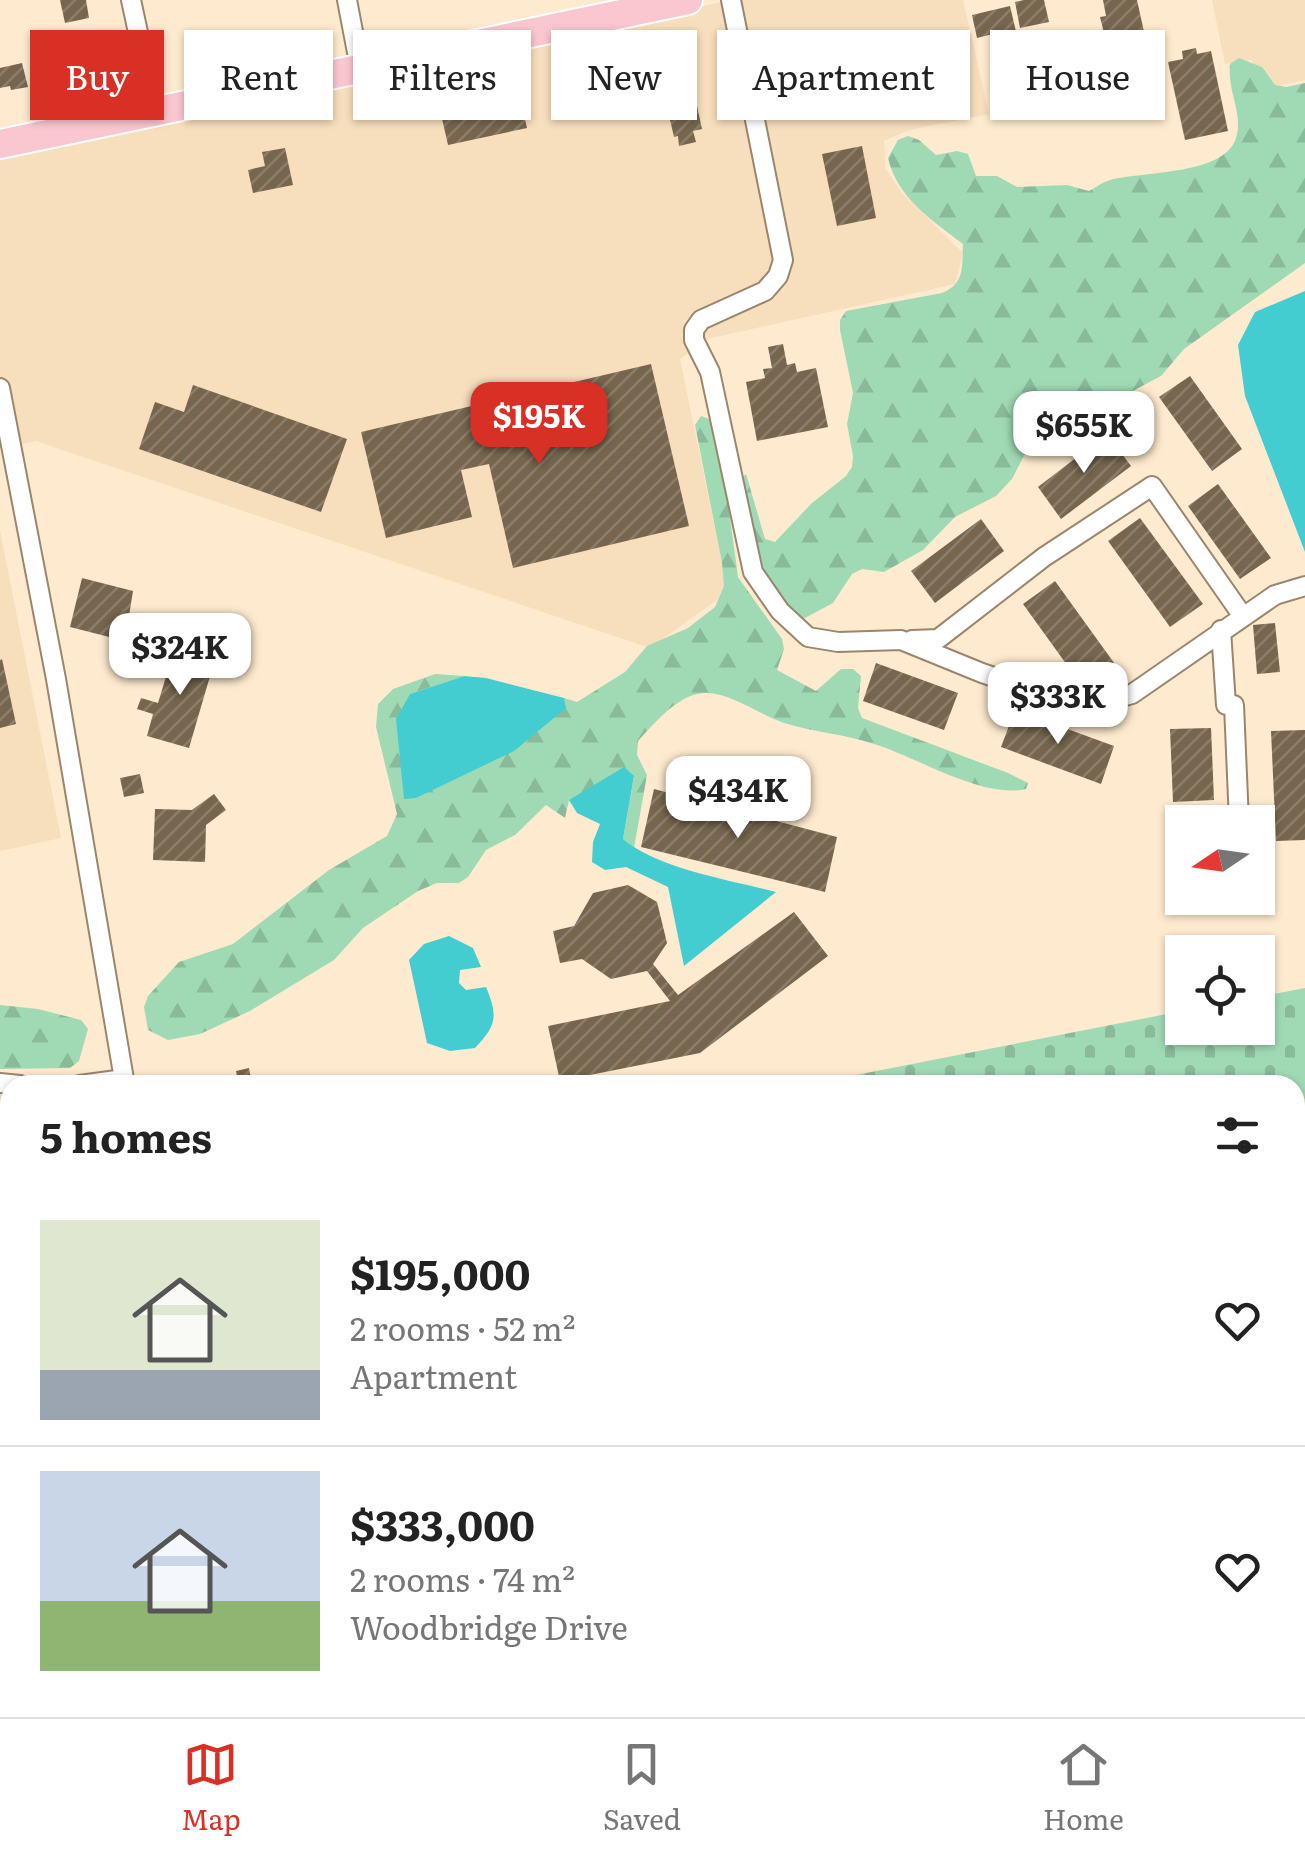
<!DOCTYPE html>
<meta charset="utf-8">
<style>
body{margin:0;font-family:Literata,serif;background:#f6f6f6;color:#222;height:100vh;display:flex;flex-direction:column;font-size:38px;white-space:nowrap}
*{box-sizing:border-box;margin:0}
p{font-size:32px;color:#767676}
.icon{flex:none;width:55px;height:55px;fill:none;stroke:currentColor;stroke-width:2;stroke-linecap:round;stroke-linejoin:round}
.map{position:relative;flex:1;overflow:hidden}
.drawer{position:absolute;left:0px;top:1075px;width:1305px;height:642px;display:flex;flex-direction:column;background:#fff;border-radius:30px 30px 0 0;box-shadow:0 2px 8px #0004}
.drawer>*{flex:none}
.guide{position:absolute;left:30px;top:30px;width:1245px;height:90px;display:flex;gap:20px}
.needle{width:65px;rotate:257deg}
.buttons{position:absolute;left:1165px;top:805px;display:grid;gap:20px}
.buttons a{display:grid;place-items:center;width:110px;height:110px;border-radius:0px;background:#fff;box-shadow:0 2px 8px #0004;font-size:50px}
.price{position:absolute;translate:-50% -85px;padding:0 22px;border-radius:20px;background:#fff;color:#222;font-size:32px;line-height:65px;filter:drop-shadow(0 2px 5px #0008)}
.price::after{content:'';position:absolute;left:50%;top:60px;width:30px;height:22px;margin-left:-15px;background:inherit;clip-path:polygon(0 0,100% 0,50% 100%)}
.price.selected{background:#d93025;color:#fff}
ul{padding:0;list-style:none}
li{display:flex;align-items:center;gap:30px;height:250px;padding:0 40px}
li+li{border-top:2px solid #e0e0e0}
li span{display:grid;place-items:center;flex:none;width:280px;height:200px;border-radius:0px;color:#555}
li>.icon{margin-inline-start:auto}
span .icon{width:120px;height:120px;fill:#fffc;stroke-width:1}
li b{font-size:42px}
h2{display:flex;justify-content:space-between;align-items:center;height:120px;padding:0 40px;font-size:42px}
.chip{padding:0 35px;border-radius:0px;background:#fff;box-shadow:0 2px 8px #0004;font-size:35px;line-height:90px}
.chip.selected{background:#d93025;color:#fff}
.tab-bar{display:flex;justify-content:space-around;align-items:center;height:140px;border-top:2px solid #e0e0e0;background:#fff;font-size:28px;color:#767676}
.tab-bar a{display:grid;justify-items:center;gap:5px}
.tab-bar .selected{color:#d93025}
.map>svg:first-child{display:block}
.built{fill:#f7debc}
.forest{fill:url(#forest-firs)}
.cemetery{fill:url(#cemetery-stones)}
.water{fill:#43cdd1}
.building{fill:url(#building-hatch)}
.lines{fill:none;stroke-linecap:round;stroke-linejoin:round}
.street-casing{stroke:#99866d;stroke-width:22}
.secondary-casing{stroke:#99866d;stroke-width:30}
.primary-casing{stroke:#fff;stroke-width:32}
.street{stroke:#fff;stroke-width:18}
.secondary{stroke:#fce3e8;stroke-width:25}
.primary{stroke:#fac7d1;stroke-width:28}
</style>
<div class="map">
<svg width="1305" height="1717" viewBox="0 0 1305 1717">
<defs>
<pattern id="forest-firs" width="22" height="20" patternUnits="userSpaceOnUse" patternTransform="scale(2.5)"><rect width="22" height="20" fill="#a0dab4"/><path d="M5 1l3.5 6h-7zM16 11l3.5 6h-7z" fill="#89ba99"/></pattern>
<pattern id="cemetery-stones" width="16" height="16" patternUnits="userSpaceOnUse" patternTransform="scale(2.5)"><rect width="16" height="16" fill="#a0dab4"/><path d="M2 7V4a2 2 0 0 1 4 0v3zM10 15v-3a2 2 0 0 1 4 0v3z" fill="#89ba99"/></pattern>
<pattern id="building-hatch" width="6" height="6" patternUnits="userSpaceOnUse" patternTransform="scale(2.5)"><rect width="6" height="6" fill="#77664d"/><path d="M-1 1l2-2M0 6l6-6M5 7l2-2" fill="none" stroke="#8a7e6c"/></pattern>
</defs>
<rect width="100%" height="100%" fill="#feeace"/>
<path class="built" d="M731,0H963L989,114L909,130L884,141L885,168L902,193L963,253L955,284L707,339L680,359L728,592L650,648L36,441L0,448V160Z
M1212,0H1305V80L1259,90L1252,60L1225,64Z
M0,531L61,838L0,851Z"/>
<path class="forest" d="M1239,58L1262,67L1275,85L1286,87L1305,83V263L1184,349L1161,376L1131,392L1069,442L1049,450L1038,446L1028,448L1012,479L996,496L955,517L923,550L884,572L862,569L852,574L833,603L803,619L768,592L743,523L739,481L746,474L765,539L775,542L812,503L846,476L852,467L853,456L847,424L853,393L840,330V320L846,311L942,293C965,284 962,266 963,244C933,221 897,198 888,158L898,140L908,136L919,140L936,155L957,151L968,154L976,176H997L1017,187L1067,185L1089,191C1096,187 1103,182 1110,180C1142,171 1230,176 1237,134C1242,111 1227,90 1230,64Z
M701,416L712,420L721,451L738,577L782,639L784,649L777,670L816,691L841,669H853L861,676L858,708L862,718L1008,773L1028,783L1026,789C982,799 917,757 874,744C844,734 813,732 784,723C759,715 724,687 697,694C673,700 654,724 638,741L637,755L647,775L634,848L623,839L634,777L569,800L565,818L546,805L515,835L486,850L468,877L459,883H437L418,891L363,928L334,960L250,1011L200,1034L168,1040L148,1030L144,1007L148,996L179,962L233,944L329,870L387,836L397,814L376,727L378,704L393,689L435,674L464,676L410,694L565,708L564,698L577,702L625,672L647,646L688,628L715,607L724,586L722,563L695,425Z
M0,1005L38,1009L81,1020L88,1029L79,1061L70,1068L0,1069Z"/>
<path class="cemetery" d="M1305,988V1611L1295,1613V1085H805L1182,1011V1028H1258V997Z
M148,1708H1021L1006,1717H150Z"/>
<path class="water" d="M1305,291V552L1245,396L1238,345L1255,312Z
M464,676L486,678L564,698L566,708L514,751L416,798L404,799L396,719L410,694Z
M624,767L634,776L623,839C658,869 731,880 776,892L684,966L668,887L626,867L605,870L592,862L593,842L600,824L577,813L569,800Z
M449,936L473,948L481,967L460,970L459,983L466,990L486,987C498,1016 497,1025 475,1048L450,1051L427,1043L409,960L424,944Z"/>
<path class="building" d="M60,0H86L89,18L65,23Z
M1024,0H1044L1049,22L1020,28L1015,2Z
M1103,0H1137L1148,50L1095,61L1090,36L1104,33L1100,17L1106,16Z
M1010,6L1017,36L999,40L997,33L977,38L972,15Z
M86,38L91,64L56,71L51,46Z
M1196,48L1197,54L1211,51L1228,131L1185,140L1168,62L1183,59L1182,51Z
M1043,51L1046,64L1029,67L1027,54Z
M22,63L28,87L11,90L10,86L0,88V68Z
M678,65L679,71L689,69L702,129L693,131L696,142L679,146L678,136L674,137L660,76L671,73L669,67Z
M520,97L527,128L448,145L441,114Z
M862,146L876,218L837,226L822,154Z
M285,148L293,185L253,193L248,170L265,166L262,152Z
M783,344L787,365L795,363L797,372L816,368L828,427L757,441L746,382L765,378L763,369L772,368L768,347Z
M651,364L689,526L513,568L489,464L461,470L472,517L386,538L361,432Z
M1190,376L1242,449L1212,471L1159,397Z
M193,385L347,439L321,512L139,449L155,402L184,412Z
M1107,434L1131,466L1061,519L1038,487Z
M1218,484L1271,558L1240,579L1188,506Z
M1140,518L1203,604L1170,627L1108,541Z
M981,519L1004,551L935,603L911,571Z
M82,578L133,591L125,641L70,627Z
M1055,581L1117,667L1085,690L1023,604Z
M1275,623L1280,672L1257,674L1253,625Z
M175,647L215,659L189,748L147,736L153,714L137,709L141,698L158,703Z
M2,659L16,724L0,728V660Z
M876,663L958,693L944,730L863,701Z
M1015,710L1114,746L1101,784L1001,747Z
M1211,728L1214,800L1173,802L1170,729Z
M1305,730V840L1276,841L1271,731Z
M140,774L144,793L124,797L120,778Z
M654,789L837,837L825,892L641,847Z
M214,794L226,810L206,825L205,862L153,860L155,809L192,810Z
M628,885L657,902L667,943L653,964L678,995L794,912L828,956L700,1053L560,1081L548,1026L670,1001L647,971L611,979L582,959L560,963L553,931L574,926L593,893Z
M249,1068L252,1085H239L236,1071Z
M1305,1647V1717H1257L1254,1708H1295V1649Z"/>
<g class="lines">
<g class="street-casing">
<path id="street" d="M131,0L155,111
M347,0L360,68
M731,0L783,260L778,276L765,291L701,320L694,330V340L710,372L753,572L780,611L808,637L838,642L901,640L982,673L1065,701L1090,706L1132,694L1275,595L1305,586
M0,388L56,679L125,1085
M1221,630L1226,705H1234L1239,822
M912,640L938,639L1044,557L1152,486L1242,615
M0,1083L20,1085
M80,1085L124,1079
M0,1431L10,1429
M0,1624L10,1622
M129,1708L131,1717
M1099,1708L1101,1717"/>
</g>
<g class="secondary-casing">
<path id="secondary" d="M1295,1627L1305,1625
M1044,1717L1061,1708"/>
</g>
<g class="primary-casing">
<path id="primary" d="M0,144L688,0"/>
</g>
<use href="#street" class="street"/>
<use href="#secondary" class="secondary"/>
<use href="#primary" class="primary"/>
</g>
</svg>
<div class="buttons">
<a><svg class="needle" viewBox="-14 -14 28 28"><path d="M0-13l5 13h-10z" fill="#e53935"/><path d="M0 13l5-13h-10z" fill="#767676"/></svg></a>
<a><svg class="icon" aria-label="locate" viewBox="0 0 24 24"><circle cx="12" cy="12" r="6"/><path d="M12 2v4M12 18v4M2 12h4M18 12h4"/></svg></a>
</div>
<b class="price selected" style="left:539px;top:467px">$195K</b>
<b class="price" style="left:1084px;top:476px">$655K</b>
<b class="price" style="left:180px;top:698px">$324K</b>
<b class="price" style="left:1058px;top:747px">$333K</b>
<b class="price" style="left:738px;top:841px">$434K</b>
<div class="guide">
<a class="chip selected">Buy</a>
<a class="chip">Rent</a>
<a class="chip">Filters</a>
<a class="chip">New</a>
<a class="chip">Apartment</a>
<a class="chip">House</a>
</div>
<section class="drawer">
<h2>5 homes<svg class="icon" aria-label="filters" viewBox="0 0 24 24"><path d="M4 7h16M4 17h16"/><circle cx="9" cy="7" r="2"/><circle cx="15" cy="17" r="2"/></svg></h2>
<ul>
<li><span style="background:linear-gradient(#dfe7d0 75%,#9aa5b1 0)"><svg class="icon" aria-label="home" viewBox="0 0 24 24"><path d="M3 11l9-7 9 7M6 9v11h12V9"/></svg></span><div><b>$195,000</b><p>2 rooms · 52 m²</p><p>Apartment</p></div><svg class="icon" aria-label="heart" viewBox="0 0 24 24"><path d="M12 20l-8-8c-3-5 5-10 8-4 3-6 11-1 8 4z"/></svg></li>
<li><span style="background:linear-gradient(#c9d6e8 65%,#8fb573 0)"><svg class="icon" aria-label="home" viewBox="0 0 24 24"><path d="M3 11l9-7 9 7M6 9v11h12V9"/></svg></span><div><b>$333,000</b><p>2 rooms · 74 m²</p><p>Woodbridge Drive</p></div><svg class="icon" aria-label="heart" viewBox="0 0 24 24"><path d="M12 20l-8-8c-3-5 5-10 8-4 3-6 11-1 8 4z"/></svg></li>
</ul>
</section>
</div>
<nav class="tab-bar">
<a class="selected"><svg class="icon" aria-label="map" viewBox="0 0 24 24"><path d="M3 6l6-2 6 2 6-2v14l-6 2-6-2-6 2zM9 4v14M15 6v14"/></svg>Map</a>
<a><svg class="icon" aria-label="saved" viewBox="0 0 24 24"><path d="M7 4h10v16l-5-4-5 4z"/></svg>Saved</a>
<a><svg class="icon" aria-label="home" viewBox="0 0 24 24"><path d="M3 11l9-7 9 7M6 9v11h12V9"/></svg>Home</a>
</nav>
